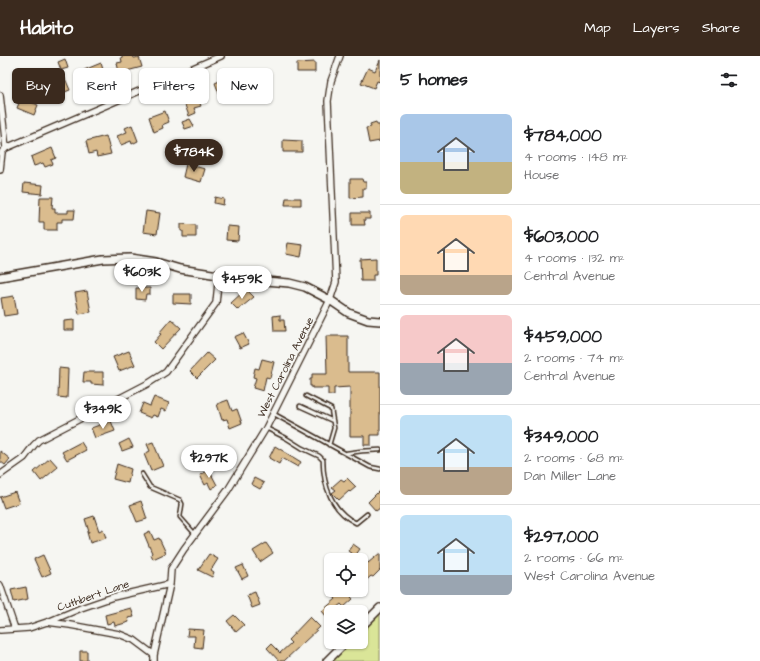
<!DOCTYPE html>
<meta charset="utf-8">
<style>
body{margin:0;font-family:"Architects Daughter",sans-serif;background:#f2f2f2;color:#202124;height:100vh;display:flex;flex-direction:column;font-size:15px;white-space:nowrap}
*{box-sizing:border-box;margin:0}
p{font-size:13px;color:#757577}
.icon{flex:none;width:22px;height:22px;fill:none;stroke:currentColor;stroke-width:2;stroke-linecap:round;stroke-linejoin:round}
.map{position:relative;flex:1;overflow:hidden}
.details{display:flex;flex-direction:column;background:#fff;width:380px}
.details>*{flex:none}
.guide{position:absolute;left:12px;top:12px;width:308px;height:36px;display:flex;gap:8px}
.fabs{position:absolute;left:324px;top:497px;display:grid;gap:8px}
.fabs a{display:grid;place-items:center;width:44px;height:44px;border-radius:6px;background:#fff;box-shadow:0 1px 3px #0004;font-size:20px}
.price{position:absolute;translate:-50% -34px;padding:0 9px;border-radius:14px;background:#fff;color:#222;font-size:13px;line-height:26px;filter:drop-shadow(0 1px 2px #0008)}
.price::after{content:'';position:absolute;left:50%;top:24px;width:12px;height:9px;margin-left:-6px;background:inherit;clip-path:polygon(0 0,100% 0,50% 100%)}
.price.on{background:#3b2a1e;color:#fff}
ul{padding:0;list-style:none}
li{display:flex;align-items:center;gap:12px;height:100px;padding:0 20px}
li+li{border-top:1px solid #e0e0e0}
li span{display:grid;place-items:center;flex:none;width:112px;height:80px;border-radius:6px;color:#555}
li>.icon{margin-inline-start:auto}
span .icon{width:48px;height:48px;fill:#fffc;stroke-width:1}
li b{font-size:17px}
h2{display:flex;justify-content:space-between;align-items:center;height:48px;padding:0 20px;font-size:17px}
.chip{padding:0 14px;border-radius:6px;background:#fff;box-shadow:0 1px 3px #0004;font-size:14px;line-height:36px}
.chip.on{background:#3b2a1e;color:#fff}
header{display:flex;align-items:center;gap:24px;box-sizing:border-box;height:56px;padding:0 20px;background:#3b2a1e;color:#fff}
header strong{font-size:19px}
nav{display:flex;gap:22px;margin-inline-start:auto;font-size:14px}
main{display:flex;flex:1;min-height:0}
.map>svg:first-child{display:block}
.green{fill:#dae598;stroke:#8a885b}
.building{fill:#dabc8e;stroke:#3b2a1e}
.lines{fill:none;stroke-linecap:round;stroke-linejoin:round}
.service-casing{stroke:#3b2a1e;stroke-width:5.5}
.minor-casing{stroke:#3b2a1e;stroke-width:8}
.tertiary-casing{stroke:#3b2a1e;stroke-width:10}
.service{stroke:#f6f6f2;stroke-width:2.5}
.minor{stroke:#f6f6f2;stroke-width:5.5}
.tertiary{stroke:#f6f6f2;stroke-width:7}
.labels{text-anchor:middle;stroke-width:3.5;stroke-linejoin:round;paint-order:stroke}
.street-label{font-size:11px;fill:#3b2a1e;stroke:#f6f6f2}
</style>
<header>
<strong>Habito</strong>
<nav><a>Map</a><a>Layers</a><a>Share</a></nav>
</header>
<main>
<div class="map">
<svg width="380" height="605" viewBox="0 0 380 605">
<rect width="100%" height="100%" fill="#f6f6f2"/>
<filter id="ink" filterUnits="userSpaceOnUse"><feTurbulence type="fractalNoise" baseFrequency=".025" numOctaves="2"/><feDisplacementMap in="SourceGraphic" scale="8" xChannelSelector="R" yChannelSelector="G"/><feConvolveMatrix kernelMatrix="1 2 1 2 8 2 1 2 1" color-interpolation-filters="sRGB"/></filter>
<g filter="url(#ink)">
<path class="green" d="M380,557V605H332L351,586H361V576Z"/>
<path class="building" d="M125,0H133L134,2L139,1L142,11L119,17L117,7L122,6L121,1Z
M65,3L68,12L61,14L58,6Z
M380,4V26L377,25L374,32L361,27L368,12L375,15Z
M315,6V16H297V7Z
M101,7L104,17L88,23L84,14Z
M233,19L237,28L224,33L225,37L220,40L215,27Z
M64,20L70,34L57,39L52,25Z
M192,37L195,43L198,42L201,50L194,52L196,57L189,60L182,41Z
M21,42L38,49L34,59L17,52Z
M165,55L169,66L162,69L163,72L154,76L149,61Z
M190,63L194,70L185,73L182,66Z
M376,66L377,69H380V85L369,87L366,72L371,71L370,68Z
M132,69L138,85L132,88L131,85L121,89L117,80L127,76L125,72Z
M106,80L111,98L97,101L96,96L89,98L86,85Z
M283,84L302,85V96H283Z
M52,92L56,102L51,104L53,108L45,111L43,107L34,110L31,101Z
M186,108L205,113L201,126L183,121Z
M350,123H362L363,126H366V132H363V141L350,142Z
M24,127L43,129L42,138L23,136Z
M40,141H53L52,152H55V157H68V154H75L74,163H62V166H57V174H44V166H39Z
M215,141L224,143L223,149L214,147Z
M286,142H301V149H285Z
M146,155L160,157L157,178L143,176Z
M352,157H370V163H364L365,169H352Z
M181,168L196,169V181H183V175H181Z
M227,170L239,171L238,185L226,184Z
M288,187L303,189L301,201L286,198Z
M376,202V219H373V225H361L360,203Z
M136,232H150V238H146L145,244L136,243Z
M246,233L254,241L238,254L231,247Z
M87,235L91,256L79,258L75,237Z
M173,238H191V248L173,247Z
M14,240L17,258L4,260L1,242Z
M280,259V264H284L285,275H274L273,260Z
M171,263L181,272L161,293L154,286L161,278L159,277Z
M74,264V274H64V265Z
M243,277L249,288L240,292L234,281Z
M326,280H348V316H380V379H371V389H364V380H350V331L334,332V339H328V332H312V330H310V323H312V318H327Z
M129,295L135,309L119,315L113,301Z
M207,297L215,304L197,322L190,315Z
M262,303L274,306L270,322L266,321L263,335L253,332L256,322L253,321L255,312L259,313Z
M59,312L68,313L67,342L58,341Z
M84,316H103V329L91,328V326H83Z
M154,341L169,347L166,355L161,353L158,361L153,359L151,362L139,357L143,347L150,350Z
M228,344L232,355L237,353L242,367L230,372L227,363L222,364L217,348Z
M111,365L115,375L95,382L91,372Z
M129,383L133,391L122,395L119,388Z
M81,386L86,394L67,404L62,396Z
M153,386L163,410L151,415L144,398L150,395L147,388Z
M275,390L301,406L298,411L282,402L279,408L269,402Z
M0,395L10,403L5,409L0,405Z
M50,402L58,411L41,425L34,416Z
M117,408L131,413L128,427L113,423Z
M209,414L217,429L211,433L208,427L205,429L200,419Z
M254,422L264,427L260,433L251,428Z
M347,422L356,431L350,436L349,435L339,444L332,437L336,434L332,431L341,423L344,425Z
M380,434V452L376,455L368,446Z
M15,436L19,447L4,452L0,441Z
M141,445L147,463L137,466L130,449Z
M94,460L99,475L103,473L106,482L90,487L87,476H89L85,463Z
M150,475L154,484L159,482L166,497L153,503L151,498L152,497L144,478Z
M266,487L273,497L260,506L253,495Z
M353,488L360,493L355,500L348,495Z
M380,497V514L373,521L371,520L361,529V507L365,503L368,507Z
M209,498L218,503L211,514L214,516L212,521L198,514Z
M43,499L51,517L42,521L34,503Z
M243,509L248,520L242,523L236,512Z
M26,531L28,543L14,546L11,534Z
M327,534H338L341,538L345,534H359L351,541L353,543L344,551L341,548L331,556V566L322,555L336,543Z
M255,536L260,549L252,552L247,539Z
M131,552L134,561L128,562L129,566L115,570L114,566L107,568L105,559Z
M234,559L244,569L236,576L227,565Z
M310,561L320,571L284,605H279L267,592L271,588L280,597L291,587L288,584Z
M188,573L204,574L202,592L194,591L195,580H187Z
M80,595H87V605H80Z"/>
<g class="lines">
<g class="service-casing">
<path id="service" d="M306,340L331,353L334,372L329,389
M300,350L333,365
M274,358L370,411L380,413
M266,372L286,382L302,392L319,400L323,404C323,430 332,455 356,467L367,458
M347,397L362,395L380,394
M142,418L150,431L180,444L182,448L180,461L195,478"/>
</g>
<g class="minor-casing">
<path id="minor" d="M0,39L6,92
M0,114L2,96L6,92L221,0
M0,419L24,402L34,389L39,384L149,327L166,316L216,247L219,218
M0,529L15,573
M48,566L81,552L113,541L170,528
M0,574L29,572L47,566L70,569L119,578L134,584L154,599
M154,605V599L170,528L171,513L184,493L228,434L266,372L330,244L336,226L328,45L331,25L340,0"/>
</g>
<g class="tertiary-casing">
<path id="tertiary" d="M0,221L103,203L130,202L156,206L180,213L244,223L289,227L305,231L330,244L349,257L368,264L380,265
M361,571L380,552
M327,605L346,586"/>
</g>
<use href="#service" class="service"/>
<use href="#minor" class="minor"/>
<use href="#tertiary" class="tertiary"/>
</g>
</g>
<g class="labels">
<g class="street-label">
<text transform="translate(285 311) rotate(-63)" y="4">West Carolina Avenue</text>
<text transform="translate(93 539) rotate(-19)" y="4">Cuthbert Lane</text>
</g>
</g>
</svg>
<div class="fabs">
<a><svg class="icon" aria-label="locate" viewBox="0 0 24 24"><circle cx="12" cy="12" r="6"/><path d="M12 2v4M12 18v4M2 12h4M18 12h4"/></svg></a>
<a><svg class="icon" aria-label="layers" viewBox="0 0 24 24"><path d="M12 4l9 5-9 5-9-5zM3 14l9 5 9-5"/></svg></a>
</div>
<b class="price on" style="left:194px;top:117px">$784K</b>
<b class="price" style="left:142px;top:237px">$603K</b>
<b class="price" style="left:242px;top:244px">$459K</b>
<b class="price" style="left:103px;top:374px">$349K</b>
<b class="price" style="left:209px;top:423px">$297K</b>
<div class="guide">
<a class="chip on">Buy</a>
<a class="chip">Rent</a>
<a class="chip">Filters</a>
<a class="chip">New</a>
</div>
</div>
<section class="details">
<h2>5 homes<svg class="icon" aria-label="filters" viewBox="0 0 24 24"><path d="M4 7h16M4 17h16"/><circle cx="9" cy="7" r="2"/><circle cx="15" cy="17" r="2"/></svg></h2>
<ul>
<li><span style="background:linear-gradient(#a9c7e8 60%,#c2b280 0)"><svg class="icon" aria-label="home" viewBox="0 0 24 24"><path d="M3 11l9-7 9 7M6 9v11h12V9"/></svg></span><div><b>$784,000</b><p>4 rooms · 148 m²</p><p>House</p></div></li>
<li><span style="background:linear-gradient(#ffd9b3 75%,#b9a48a 0)"><svg class="icon" aria-label="home" viewBox="0 0 24 24"><path d="M3 11l9-7 9 7M6 9v11h12V9"/></svg></span><div><b>$603,000</b><p>4 rooms · 132 m²</p><p>Central Avenue</p></div></li>
<li><span style="background:linear-gradient(#f6c9c9 60%,#9aa5b1 0)"><svg class="icon" aria-label="home" viewBox="0 0 24 24"><path d="M3 11l9-7 9 7M6 9v11h12V9"/></svg></span><div><b>$459,000</b><p>2 rooms · 74 m²</p><p>Central Avenue</p></div></li>
<li><span style="background:linear-gradient(#bfe0f5 65%,#b9a48a 0)"><svg class="icon" aria-label="home" viewBox="0 0 24 24"><path d="M3 11l9-7 9 7M6 9v11h12V9"/></svg></span><div><b>$349,000</b><p>2 rooms · 68 m²</p><p>Dan Miller Lane</p></div></li>
<li><span style="background:linear-gradient(#bfe0f5 75%,#9aa5b1 0)"><svg class="icon" aria-label="home" viewBox="0 0 24 24"><path d="M3 11l9-7 9 7M6 9v11h12V9"/></svg></span><div><b>$297,000</b><p>2 rooms · 66 m²</p><p>West Carolina Avenue</p></div></li>
</ul>
</section>
</main>
